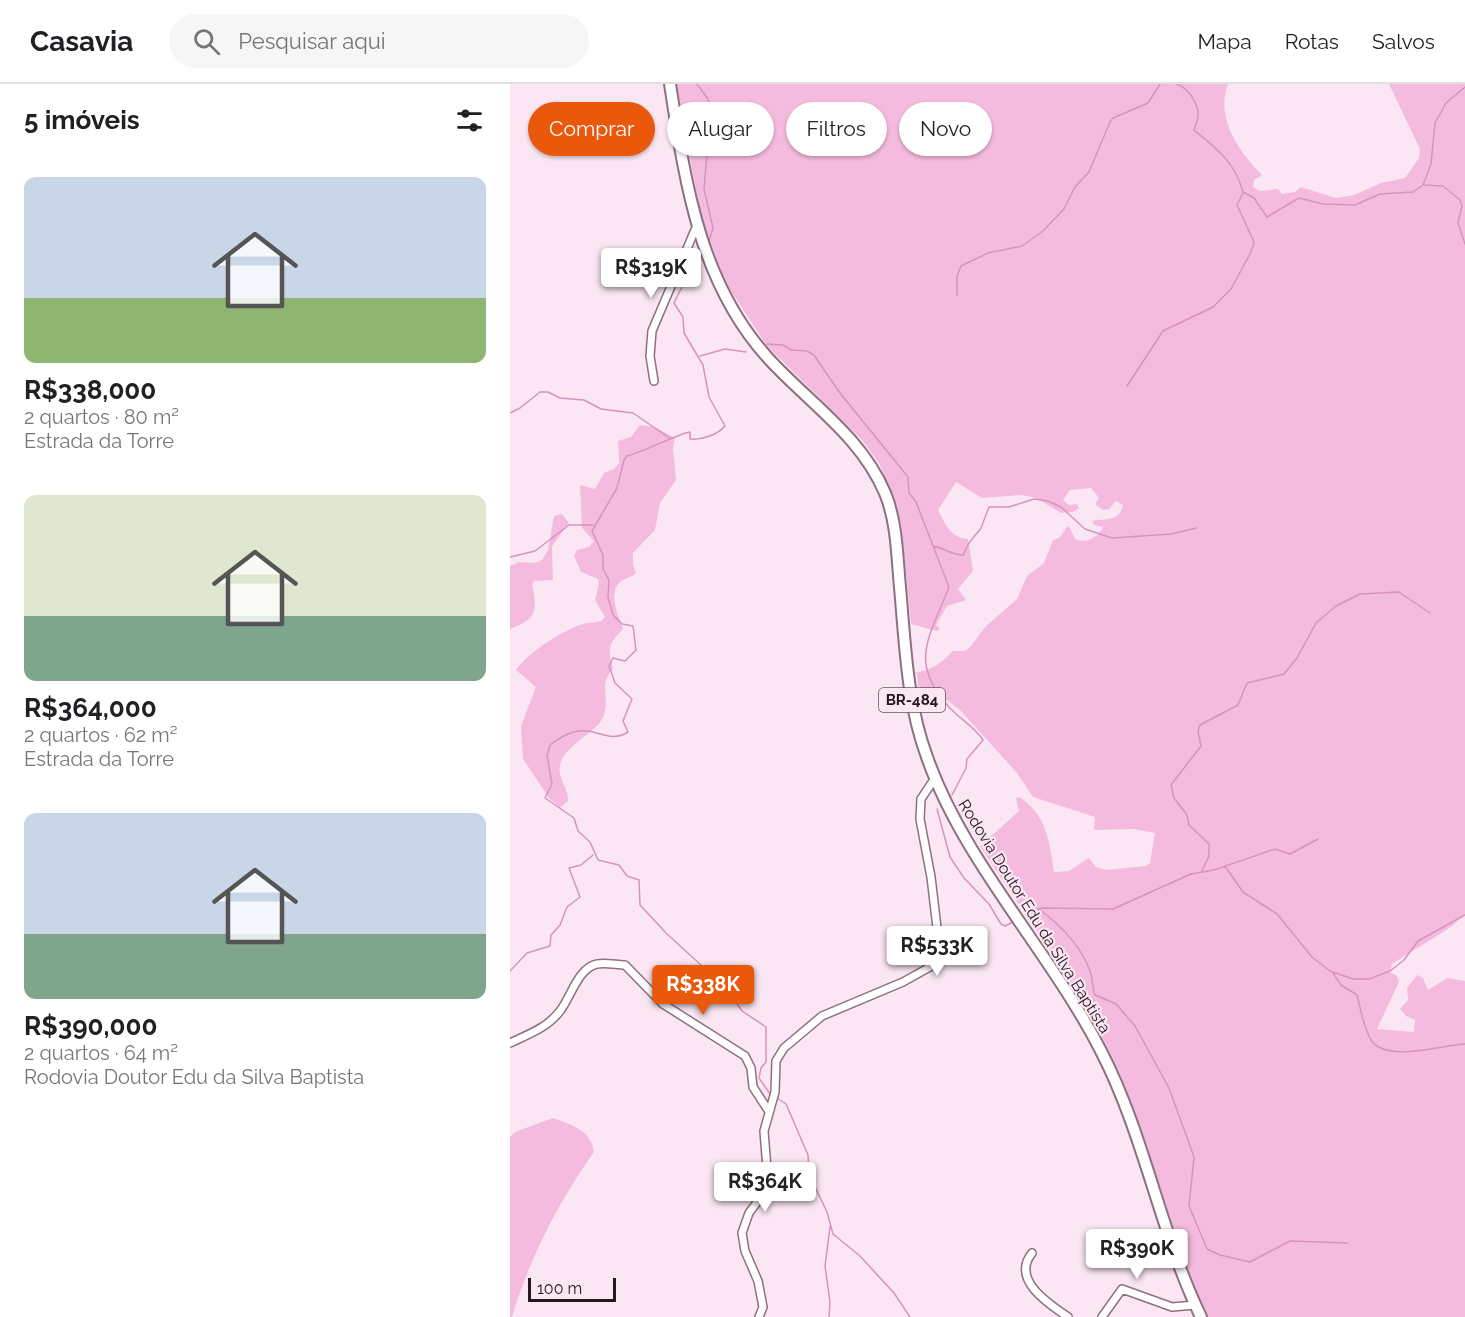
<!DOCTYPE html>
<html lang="pt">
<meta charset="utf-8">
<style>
body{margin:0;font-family:Raleway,sans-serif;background:#f6f6f6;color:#202124;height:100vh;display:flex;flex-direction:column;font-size:22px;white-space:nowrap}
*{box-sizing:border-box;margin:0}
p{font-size:20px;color:#757577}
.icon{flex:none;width:33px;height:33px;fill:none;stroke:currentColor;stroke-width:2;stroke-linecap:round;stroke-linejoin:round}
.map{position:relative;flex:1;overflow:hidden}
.details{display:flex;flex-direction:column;background:#fff;width:510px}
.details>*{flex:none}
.top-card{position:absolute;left:18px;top:18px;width:570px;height:54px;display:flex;gap:12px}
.scale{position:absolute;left:18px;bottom:15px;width:88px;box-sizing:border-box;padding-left:6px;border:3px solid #23181e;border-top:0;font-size:16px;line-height:21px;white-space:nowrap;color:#23181e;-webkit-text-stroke:4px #fbe7f3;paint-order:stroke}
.price{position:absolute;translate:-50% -51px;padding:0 14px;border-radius:6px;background:#fff;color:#222;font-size:20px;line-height:39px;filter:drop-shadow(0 2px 3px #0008)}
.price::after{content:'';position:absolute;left:50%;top:36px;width:18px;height:14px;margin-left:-9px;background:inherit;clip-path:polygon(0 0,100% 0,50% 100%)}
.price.on{background:#ea580c;color:#fff}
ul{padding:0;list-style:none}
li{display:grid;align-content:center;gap:12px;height:318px;padding:0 24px}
li span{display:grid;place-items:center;height:186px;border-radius:12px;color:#555}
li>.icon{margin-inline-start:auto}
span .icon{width:108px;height:108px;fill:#fffc;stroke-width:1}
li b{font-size:26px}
h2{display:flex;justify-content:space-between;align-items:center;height:72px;padding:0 24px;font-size:26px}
.chip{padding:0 21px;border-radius:27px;background:#fff;box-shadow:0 2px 4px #0004;font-size:21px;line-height:54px}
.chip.on{background:#ea580c;color:#fff}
header{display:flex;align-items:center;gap:36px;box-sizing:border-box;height:84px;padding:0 30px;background:#fff;border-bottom:2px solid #e0e0e0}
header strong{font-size:28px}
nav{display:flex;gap:33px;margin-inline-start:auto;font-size:21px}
.search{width:420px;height:54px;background:#f6f6f6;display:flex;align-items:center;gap:15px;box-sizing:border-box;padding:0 21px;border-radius:33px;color:#757577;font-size:22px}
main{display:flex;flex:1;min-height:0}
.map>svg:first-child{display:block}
.green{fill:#f5bbde}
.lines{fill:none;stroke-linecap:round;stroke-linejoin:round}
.stream{stroke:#d793bd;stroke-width:1.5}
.street-casing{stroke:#8d7081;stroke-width:10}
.primary-casing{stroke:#8d7081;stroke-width:14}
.street{stroke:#fff;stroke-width:7}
.primary{stroke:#fff;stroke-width:10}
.labels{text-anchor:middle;stroke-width:4.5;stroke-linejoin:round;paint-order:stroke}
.shield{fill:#fbe7f3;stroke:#64565e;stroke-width:1.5}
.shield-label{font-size:15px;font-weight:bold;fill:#23181e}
.street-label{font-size:16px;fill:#23181e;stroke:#fbe7f3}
</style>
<header>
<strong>Casavia</strong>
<div class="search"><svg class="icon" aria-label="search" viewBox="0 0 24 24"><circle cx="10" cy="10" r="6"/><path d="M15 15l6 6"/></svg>Pesquisar aqui</div>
<nav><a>Mapa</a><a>Rotas</a><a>Salvos</a></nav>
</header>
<main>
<section class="details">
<h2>5 imóveis<svg class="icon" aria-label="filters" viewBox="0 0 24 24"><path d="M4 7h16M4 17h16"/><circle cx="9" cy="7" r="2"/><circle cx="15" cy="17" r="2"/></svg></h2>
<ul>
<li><span style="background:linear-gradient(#c9d6e8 65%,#8fb573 0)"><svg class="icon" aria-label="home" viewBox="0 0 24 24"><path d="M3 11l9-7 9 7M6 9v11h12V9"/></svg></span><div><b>R$338,000</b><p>2 quartos · 80 m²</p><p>Estrada da Torre</p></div></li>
<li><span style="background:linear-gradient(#dfe7d0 65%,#7fa58c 0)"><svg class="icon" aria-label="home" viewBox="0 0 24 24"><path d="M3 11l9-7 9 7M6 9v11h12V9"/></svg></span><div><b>R$364,000</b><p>2 quartos · 62 m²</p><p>Estrada da Torre</p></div></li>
<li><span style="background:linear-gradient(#c9d6e8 65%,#7fa58c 0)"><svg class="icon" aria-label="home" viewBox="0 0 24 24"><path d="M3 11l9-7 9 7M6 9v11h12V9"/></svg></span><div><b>R$390,000</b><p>2 quartos · 64 m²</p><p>Rodovia Doutor Edu da Silva Baptista</p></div></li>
</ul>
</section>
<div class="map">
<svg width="955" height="1233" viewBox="0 0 955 1233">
<rect width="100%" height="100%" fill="#fbe7f3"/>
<path class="green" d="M166,0H718C705,34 729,68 752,91L744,96L743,103L750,107L768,105L772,110L785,108L791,103L826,114L844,111L871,99L895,94L909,74L910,65L879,0H955V831L938,845L882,880L880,888L887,892L889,898L867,945L904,948L905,936L896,932L890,925L898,916L897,904L907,891L913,894L918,906L937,894L955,897V1233H698C661,1155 644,1069 610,990C576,912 516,834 470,762L509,727L506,714L509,713C536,729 540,759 544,788L559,787L579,774L586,783L596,786L636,782L640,779L645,749L624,745L584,746L585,733L523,713L507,689L450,626L438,617L408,602L407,590L403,589C422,586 430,580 443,567H455L461,562L475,543L507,515L517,492L534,479L543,456L549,454L557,443L559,442L565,455C576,460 588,454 593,443L584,441L582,437C594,434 609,439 613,421L606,417L599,425L593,426L585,420L589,414L581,404L560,406L553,416L559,421L567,420L569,424L563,428L551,429L526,414L512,411L472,414L446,398L428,426C435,440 441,454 458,455L463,487L448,505L456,516L437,522L426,541L430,545L427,547L401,540L391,439L370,381L353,357L257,262L215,198L191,132Z
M130,341L145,343L165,354L163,364L166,396L150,419L145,446L123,469V481L126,489C121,494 114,494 109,499C98,511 109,533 113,545C99,559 97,565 103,584C101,588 97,592 96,596C93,610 100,624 91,637C81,651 54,663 50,681C47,694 59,705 58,717L50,724L39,714L13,675L11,642L26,603L6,586C17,569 57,543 77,539C82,538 86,539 91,537L95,533L85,516L89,499L88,495L71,488L64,472L67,466L79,463L84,457L72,444L70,401L85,405L94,389L104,385L109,379L108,357L121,353Z
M52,430L59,439L42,462L43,496L24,497L22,501C28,526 27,535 0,545V482L9,478L25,479L32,476L38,466L44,432Z
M43,1034C62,1041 81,1046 84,1068C48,1119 20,1173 2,1233H0V1053L5,1048Z"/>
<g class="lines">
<path class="stream" d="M187,0L198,15L201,24L194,105L203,144L198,160
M667,0C678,4 689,20 688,32C688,37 685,41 684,46C707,65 725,78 733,108
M914,101L933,102L950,116L952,122L948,139L955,160
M733,108L744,114L757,133L789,114L813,120L845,121L870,110L903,108L913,101L921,80L925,39L936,19L955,3
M189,169L164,219L173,233L174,249L193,281L199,313L215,342C208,351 191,356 180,355V348C175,347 131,369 117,372L114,376L107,404L82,447L93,471V485L99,496L98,513L103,531L112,540L123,542L126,566L115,577L103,574L99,582L105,599L122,615L113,637L118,648C102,658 91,648 76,647C64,645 49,654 40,661L37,672L42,700L35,714L64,734L68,747L80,758L88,776L109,781L117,792L129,796L130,821L156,849L216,904L232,927L256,943V978L251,984L249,994L260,1010
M447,211V192L451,182L478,169L512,162L533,147L554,125L565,103L579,88L600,38L603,34L638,19L650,0
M257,260L273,261L281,266L297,267L304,271L330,309L398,393L399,409L406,418L439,503C420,553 397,578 440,624C450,635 466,644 473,656L457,675L456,684L442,711
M190,272L215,265L236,268
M617,302L653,247L703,223L721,205L741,168L744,158L727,121L733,109
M0,329L10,324L30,308H38L50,314L74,316L91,325L123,329L161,355
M423,462C436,464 437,470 453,471L459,459L471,444L479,423H499L524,415L538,417L551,423L575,445L602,454L661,450L686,444
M0,473L25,467L59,441H83
M427,725L440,773L454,794L479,820L491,840L495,842L503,838
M715,782L733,808L767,830L802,873L820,887L843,895H859L880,887L894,876L908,857L955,831
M692,787L699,772V760L679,741L677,731L664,714L661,701L691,662L688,647L690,641L728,621L737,599L774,590L787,574L806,539L826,522L850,510L889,508L920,529
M529,825C549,840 571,862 580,887C583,895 582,903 585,911L606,920L625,942L659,1004L684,1073L679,1122L697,1165L710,1171L740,1178L780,1157L837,1159
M517,828L533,824L603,825L681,790L704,786L765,765L780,770L808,755
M0,887L17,869L40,862L41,851L50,841L57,823L70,813L59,784L71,781L83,771
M823,889L831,901L847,911C851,926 853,942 861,956C876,979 931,961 955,960
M267,1014L276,1020L298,1071L299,1090L317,1128L323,1150L350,1172L384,1209L400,1233
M319,1233L320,1218L315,1182L320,1143"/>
<g class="street-casing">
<path id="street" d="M144,297L140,272L142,247L187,141
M0,959C19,950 37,944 50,927C61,913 68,884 87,880C95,878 107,881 115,881L153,920L235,972L241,984L243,1003L258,1026
M522,1169C501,1195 537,1219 558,1233
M249,1233L253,1223L248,1197L235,1167L232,1149L239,1129L254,1109L257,1085L254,1047L265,1008L266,977L274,964L312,932L393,898L427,879L430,869L421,793L410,735L411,715L425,694
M592,1233L612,1205L662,1223L685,1221"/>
</g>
<g class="primary-casing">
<path id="primary" d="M160,0C175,97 189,198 258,274C298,318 351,352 375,409C387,438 387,472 390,503C395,560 397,619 417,673C454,779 541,868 592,969C635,1053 650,1148 691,1233"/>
</g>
<use href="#street" class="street"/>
<use href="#primary" class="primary"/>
</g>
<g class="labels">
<rect class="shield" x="369" y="604" width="66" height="24" rx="4.5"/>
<g class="shield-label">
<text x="402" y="621">BR-484</text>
</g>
<g class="street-label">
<text transform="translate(525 832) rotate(58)" y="6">Rodovia Doutor Edu da Silva Baptista</text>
</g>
</g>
</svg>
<div class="scale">100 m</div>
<b class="price" style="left:141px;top:215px">R$319K</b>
<b class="price" style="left:427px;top:893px">R$533K</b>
<b class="price on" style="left:193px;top:932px">R$338K</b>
<b class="price" style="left:255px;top:1129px">R$364K</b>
<b class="price" style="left:627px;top:1196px">R$390K</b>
<div class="top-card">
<a class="chip on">Comprar</a>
<a class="chip">Alugar</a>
<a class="chip">Filtros</a>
<a class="chip">Novo</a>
</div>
</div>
</main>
